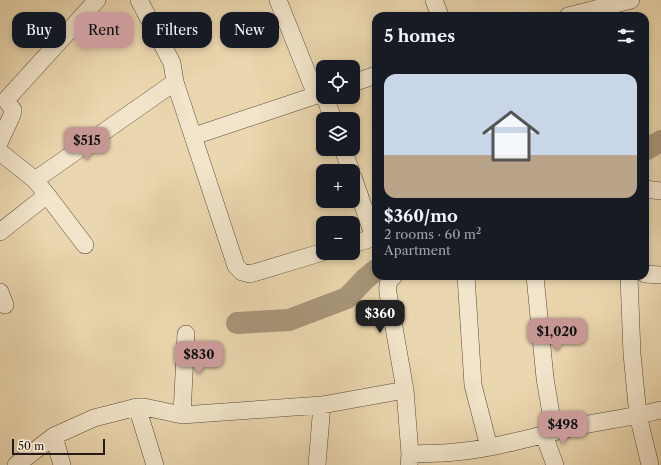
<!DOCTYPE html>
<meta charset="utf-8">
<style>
body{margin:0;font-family:"Libre Caslon Text",serif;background:#242831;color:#f1f3f6;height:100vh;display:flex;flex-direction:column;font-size:15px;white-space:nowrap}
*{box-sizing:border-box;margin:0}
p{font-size:13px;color:#9ea1a6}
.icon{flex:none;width:22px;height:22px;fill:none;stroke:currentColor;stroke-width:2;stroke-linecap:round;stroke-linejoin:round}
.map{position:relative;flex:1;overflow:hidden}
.side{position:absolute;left:372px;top:12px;width:277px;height:268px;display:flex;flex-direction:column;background:#171b24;border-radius:12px;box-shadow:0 2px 6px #0003}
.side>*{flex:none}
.hud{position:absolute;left:12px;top:12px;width:300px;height:36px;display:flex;gap:8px}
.fabs{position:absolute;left:316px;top:60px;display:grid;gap:8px}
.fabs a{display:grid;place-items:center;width:44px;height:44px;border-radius:8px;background:#171b24;box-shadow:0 2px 6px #0003;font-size:20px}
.scale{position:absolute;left:12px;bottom:10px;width:93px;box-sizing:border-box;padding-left:4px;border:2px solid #261b14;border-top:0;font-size:11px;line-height:14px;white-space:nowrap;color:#261b14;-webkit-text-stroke:3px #f2e5cb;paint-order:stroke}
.price{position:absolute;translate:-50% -34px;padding:0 9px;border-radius:8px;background:#c59692;color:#111;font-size:13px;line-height:26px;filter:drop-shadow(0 1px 2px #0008)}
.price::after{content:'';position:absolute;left:50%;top:24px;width:12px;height:9px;margin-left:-6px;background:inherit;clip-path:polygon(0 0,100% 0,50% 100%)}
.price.on{background:#222;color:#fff}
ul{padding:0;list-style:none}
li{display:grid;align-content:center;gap:8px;height:212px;padding:0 12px}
li span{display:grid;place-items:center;height:124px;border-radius:12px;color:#555}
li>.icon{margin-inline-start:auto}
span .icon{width:72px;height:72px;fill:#fffc;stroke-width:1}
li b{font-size:17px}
h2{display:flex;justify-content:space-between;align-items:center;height:48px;padding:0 12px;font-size:17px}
.tag{padding:0 14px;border-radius:12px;background:#171b24;box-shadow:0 2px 6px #0003;font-size:14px;line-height:36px}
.tag.on{background:#c59692;color:#111}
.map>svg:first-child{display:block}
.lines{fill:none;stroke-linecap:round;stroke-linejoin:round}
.river{stroke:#a8977a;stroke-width:22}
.minor-casing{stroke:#574a3b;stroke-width:18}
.minor{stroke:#f2e5cb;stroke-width:17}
</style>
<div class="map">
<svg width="661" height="465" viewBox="0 0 661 465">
<rect width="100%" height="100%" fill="#ebd7af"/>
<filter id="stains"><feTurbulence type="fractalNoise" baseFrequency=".005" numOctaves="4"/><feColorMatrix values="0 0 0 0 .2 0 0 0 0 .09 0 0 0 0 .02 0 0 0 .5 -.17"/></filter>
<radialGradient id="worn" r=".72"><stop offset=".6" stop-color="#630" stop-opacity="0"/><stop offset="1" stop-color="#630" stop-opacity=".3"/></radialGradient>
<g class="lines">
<path class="river" d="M645,150L661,141
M237,323L289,320L347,298L365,279L376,270"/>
<g class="minor-casing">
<path id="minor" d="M139,0L172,63L175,82L236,266L242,272L250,274L323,252
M278,0L316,95
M434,0L440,16
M568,16L631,0
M353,83L376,75
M325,97L333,119
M194,136L323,93
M0,141L12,115L13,110L6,100L97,0
M343,149L351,171
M0,152L35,180L175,82
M353,177L374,237
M35,180L47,195L85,245
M645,189L661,191
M0,232L47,195
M353,244L376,237
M645,274L661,275
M394,276C388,281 387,285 388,293L405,390L410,454L409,465
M466,276L473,385L489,447
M535,276L545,378L554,432
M629,276L632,354L638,415L650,465
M0,292L5,305
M137,407L155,465
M182,415L186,334
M544,435L555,465
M54,436L62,465
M410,454C425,453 440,454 455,452C489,449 521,440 554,432C589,422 626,419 661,410
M16,465L54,436L94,418L137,407H144L182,415L322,405L405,390
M317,465L322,405"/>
</g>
<use href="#minor" class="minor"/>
</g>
<rect width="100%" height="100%" filter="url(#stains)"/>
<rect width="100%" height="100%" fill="url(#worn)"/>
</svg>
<div class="fabs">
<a><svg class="icon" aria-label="locate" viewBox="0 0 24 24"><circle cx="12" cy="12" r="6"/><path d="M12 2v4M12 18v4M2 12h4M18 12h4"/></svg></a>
<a><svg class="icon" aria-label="layers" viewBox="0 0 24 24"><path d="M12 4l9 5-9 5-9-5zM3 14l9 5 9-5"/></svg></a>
<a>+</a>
<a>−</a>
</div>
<div class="scale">50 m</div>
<b class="price" style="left:87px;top:161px">$515</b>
<b class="price on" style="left:380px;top:334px">$360</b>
<b class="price" style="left:557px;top:352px">$1,020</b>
<b class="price" style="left:199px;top:375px">$830</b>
<b class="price" style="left:563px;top:445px">$498</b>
<div class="hud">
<a class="tag">Buy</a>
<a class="tag on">Rent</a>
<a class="tag">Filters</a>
<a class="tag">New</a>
</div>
<section class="side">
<h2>5 homes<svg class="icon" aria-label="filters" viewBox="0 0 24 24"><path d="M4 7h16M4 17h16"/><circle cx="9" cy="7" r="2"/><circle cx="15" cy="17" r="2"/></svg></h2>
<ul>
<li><span style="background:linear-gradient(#c9d6e8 65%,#b9a48a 0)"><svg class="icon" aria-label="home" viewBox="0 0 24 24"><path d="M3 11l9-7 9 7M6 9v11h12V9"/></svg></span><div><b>$360/mo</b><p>2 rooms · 60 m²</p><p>Apartment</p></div></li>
</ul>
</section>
</div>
